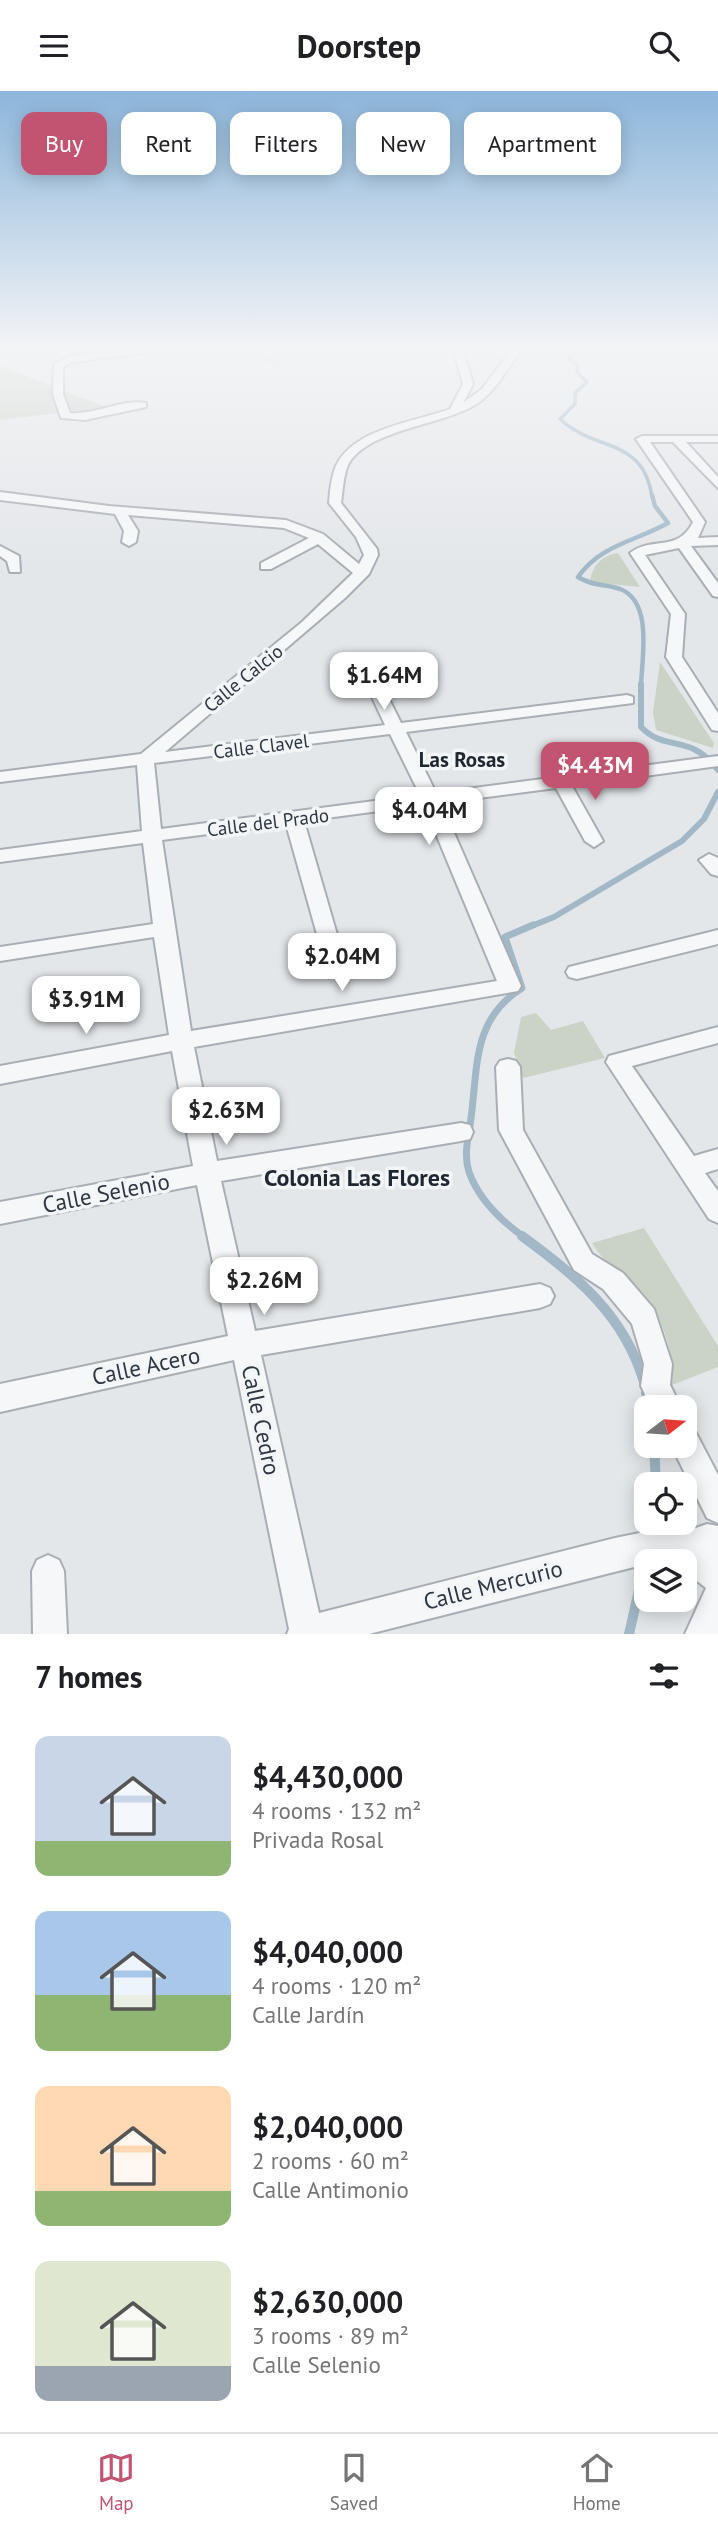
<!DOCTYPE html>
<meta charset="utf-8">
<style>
body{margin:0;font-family:"PT Sans",sans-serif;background:#f2f2f2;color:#202124;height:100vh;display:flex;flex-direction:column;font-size:26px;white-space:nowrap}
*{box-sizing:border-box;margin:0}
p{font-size:23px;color:#757577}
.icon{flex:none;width:38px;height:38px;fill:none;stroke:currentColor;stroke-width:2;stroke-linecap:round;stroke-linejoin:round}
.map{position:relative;height:1543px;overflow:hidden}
.side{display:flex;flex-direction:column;background:#fff;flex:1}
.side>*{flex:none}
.guide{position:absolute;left:21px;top:21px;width:677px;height:63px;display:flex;gap:14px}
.needle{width:46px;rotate:73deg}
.controls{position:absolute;left:634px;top:1304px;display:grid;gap:14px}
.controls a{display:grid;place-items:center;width:63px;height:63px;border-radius:14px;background:#fff;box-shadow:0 4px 18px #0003;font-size:35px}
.price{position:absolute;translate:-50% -60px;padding:0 16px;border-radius:14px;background:#fff;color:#222;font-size:23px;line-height:46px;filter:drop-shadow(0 2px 4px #0008)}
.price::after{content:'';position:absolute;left:50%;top:42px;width:21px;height:16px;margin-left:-10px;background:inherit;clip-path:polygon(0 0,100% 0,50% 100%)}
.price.on{background:#c35471;color:#fff}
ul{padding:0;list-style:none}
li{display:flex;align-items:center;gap:21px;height:175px;padding:0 35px}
li span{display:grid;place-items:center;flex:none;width:196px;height:140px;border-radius:14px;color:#555}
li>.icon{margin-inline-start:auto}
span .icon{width:84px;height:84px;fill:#fffc;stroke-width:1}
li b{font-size:30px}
h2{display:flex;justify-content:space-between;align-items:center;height:84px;padding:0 35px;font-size:30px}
.tag{padding:0 24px;border-radius:14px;background:#fff;box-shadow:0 4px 18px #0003;font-size:24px;line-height:63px}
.tag.on{background:#c35471;color:#fff}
header{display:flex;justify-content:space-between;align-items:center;height:91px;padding:0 35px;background:#fff;font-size:32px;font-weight:700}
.tabs{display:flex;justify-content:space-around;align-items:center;height:98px;border-top:2px solid #e0e0e0;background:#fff;font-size:19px;color:#757577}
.tabs a{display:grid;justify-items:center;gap:4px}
.tabs .on{color:#c35471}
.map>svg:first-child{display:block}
.green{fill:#cad3c5}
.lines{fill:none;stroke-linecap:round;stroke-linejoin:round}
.stream-far4{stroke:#a2b8c7;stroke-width:3.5}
.stream-far3{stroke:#a2b8c7;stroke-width:4.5}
.stream-far2{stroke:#a2b8c7;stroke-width:6}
.stream-far1{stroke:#a2b8c7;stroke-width:7}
.stream{stroke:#a2b8c7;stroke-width:10}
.minor-casing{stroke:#a9aeb4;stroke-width:4}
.minor{fill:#f6f7f9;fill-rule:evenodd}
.labels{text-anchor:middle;stroke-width:7;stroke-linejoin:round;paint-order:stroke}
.street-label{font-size:19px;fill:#2d3641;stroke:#f3f6f8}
.neighbourhood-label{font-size:21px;font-weight:bold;fill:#1f2732;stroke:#f3f6f8}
.near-street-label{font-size:23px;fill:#2d3641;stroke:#f3f6f8}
.near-neighbourhood-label{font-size:24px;font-weight:bold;fill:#1f2732;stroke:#f3f6f8}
</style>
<header><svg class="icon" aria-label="menu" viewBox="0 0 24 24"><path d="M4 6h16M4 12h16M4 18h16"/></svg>Doorstep<svg class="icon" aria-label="search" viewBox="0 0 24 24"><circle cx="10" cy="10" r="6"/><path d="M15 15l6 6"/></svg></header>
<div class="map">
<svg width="718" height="1543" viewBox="0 0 718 1543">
<rect width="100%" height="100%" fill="#e4e7ea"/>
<path class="green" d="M215,258H260L283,274L215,266Z
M0,275L106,316L0,329Z
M618,462L640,496L590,491C592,475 602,464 618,462Z
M660,571L714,652L713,657L656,639L653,621Z
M536,922L551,939L583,930L605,967L523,987L514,962L521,926Z
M644,1137L718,1255V1276L672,1294C675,1255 659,1218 631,1190C614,1174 605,1174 592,1152Z"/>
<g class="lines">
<path class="stream-far4" d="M580,258L568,267L578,274L577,281L587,291L575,302V313L560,328C596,362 643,345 652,406"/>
<path class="stream-far3" d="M641,594C642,567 653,510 620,498C605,493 592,495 578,486C600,454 636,450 668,432L655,415L652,404"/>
<path class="stream-far2" d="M641,593V636C666,662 689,641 718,679
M529,836L554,826L682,750L704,728L718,701"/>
<path class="stream-far1" d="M524,1146C500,1129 479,1109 469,1081C463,1063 469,1045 471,1027C478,976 472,928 522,897L505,846L533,834"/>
<path class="stream" d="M522,1145C576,1185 624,1223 644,1291
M646,1302L649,1316
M654,1354L656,1393
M649,1447L651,1432
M629,1543L646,1468"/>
<g class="minor-casing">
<path id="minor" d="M145,258H176L73,271L63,276V303L70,322C96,324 120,308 146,312V316L85,329L61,327L53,303L54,273L71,265Z
M453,258H463L473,293L463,312L482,298L512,258H522C507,277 495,303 473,315C441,334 366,339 348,374C343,386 343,399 341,412L377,458L378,464L369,483L345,507L165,661L385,634L371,604L379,599L387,604L401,632L627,604L633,606V612L406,641L436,702L718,665V675L572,695L603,750L594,756L585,750L556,697L441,712L521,895L518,900L194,956L217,1070L461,1032L470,1034L473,1041L470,1048L461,1050L221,1090L255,1240L540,1193L550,1197L554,1205L550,1213L540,1217L261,1264L319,1522L615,1447L659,1438L682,1442L707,1433L718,1435V1543H685L706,1497L684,1480V1470H646V1473L369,1543H287L289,1538L234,1269L0,1321V1293L228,1245L197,1094L0,1133V1111L193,1075L172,960L0,993V975L169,944L154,846L0,870V856L153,833L143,752L0,771V759L142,740L137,674L0,691V681L141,663L302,531L353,482L318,453L271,478H261V472L309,447L284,437L128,424L138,440L136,451L129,455L122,451L124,440L115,423L0,409V401L109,415L286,429L323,443L359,473L364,464L356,446L329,412C330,400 331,386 336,375C354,337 415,331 450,318L463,293ZM390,643L420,704L161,738L154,672ZM424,714L497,890L191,940L162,749L286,733L320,854L330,861L340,854L304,730Z
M585,258H625C616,263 594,263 585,258Z
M642,345H718V351H686L718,386V397L673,351H650L705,431L698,447L718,446V454L691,455L718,492V506L713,505L679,457L645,464L685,523L682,566L718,622V640L712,639L666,566L671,523L630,462C651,445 678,462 693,431L636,348Z
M0,455L19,465L20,481H10L7,470L0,465Z
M709,763L718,767V785L711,783L699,769Z
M718,839V853L577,888L569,886L566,881L569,876L577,874Z
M718,936V952L632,975L694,1065L718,1058V1078L705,1082L718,1100V1132L709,1128L606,971L609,965Z
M508,968L516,970L520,976L523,1039L592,1163L623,1182L654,1218L672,1273L670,1294L681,1316H651L641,1295L644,1273L632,1233L603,1198L574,1179L499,1039L496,976L500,970Z
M684,1336L695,1340L718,1384V1432L707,1427L671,1354H684Z
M48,1464L59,1469L64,1480L67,1543H33L32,1480L37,1469Z"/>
</g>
<use href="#minor" class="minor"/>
</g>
<linearGradient id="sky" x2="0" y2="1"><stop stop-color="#8cb6db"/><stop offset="0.54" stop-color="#f3f4f6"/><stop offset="1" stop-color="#f3f4f6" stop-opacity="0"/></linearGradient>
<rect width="718" height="474" fill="url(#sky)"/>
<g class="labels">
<g class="street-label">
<text transform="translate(243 587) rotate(-39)" y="7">Calle Calcio</text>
<text transform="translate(261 655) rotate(-7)" y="7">Calle Clavel</text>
<text transform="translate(268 731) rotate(-7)" y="7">Calle del Prado</text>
</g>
<g class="neighbourhood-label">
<text x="462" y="676">Las Rosas</text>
</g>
<g class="near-street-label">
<text transform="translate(106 1102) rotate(-11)" y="8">Calle Selenio</text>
<text transform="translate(146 1275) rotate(-12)" y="8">Calle Acero</text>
<text transform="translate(261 1329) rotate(78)" y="8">Calle Cedro</text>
<text transform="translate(493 1494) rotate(-14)" y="8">Calle Mercurio</text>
</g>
<g class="near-neighbourhood-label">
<text x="357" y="1095">Colonia Las Flores</text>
</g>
</g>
</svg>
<div class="controls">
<a><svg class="needle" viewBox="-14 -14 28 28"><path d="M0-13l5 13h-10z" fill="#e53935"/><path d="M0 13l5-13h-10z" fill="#757577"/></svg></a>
<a><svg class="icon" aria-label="locate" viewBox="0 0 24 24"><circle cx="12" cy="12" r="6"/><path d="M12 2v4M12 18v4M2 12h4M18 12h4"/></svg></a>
<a><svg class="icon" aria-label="layers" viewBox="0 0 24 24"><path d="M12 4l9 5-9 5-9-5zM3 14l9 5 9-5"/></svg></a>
</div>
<b class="price" style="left:384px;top:621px">$1.64M</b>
<b class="price on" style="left:595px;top:711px">$4.43M</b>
<b class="price" style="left:429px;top:756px">$4.04M</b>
<b class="price" style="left:342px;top:902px">$2.04M</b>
<b class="price" style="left:86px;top:945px">$3.91M</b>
<b class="price" style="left:226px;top:1056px">$2.63M</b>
<b class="price" style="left:264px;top:1226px">$2.26M</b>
<div class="guide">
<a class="tag on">Buy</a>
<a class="tag">Rent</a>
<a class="tag">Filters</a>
<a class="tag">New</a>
<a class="tag">Apartment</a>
</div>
</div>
<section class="side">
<h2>7 homes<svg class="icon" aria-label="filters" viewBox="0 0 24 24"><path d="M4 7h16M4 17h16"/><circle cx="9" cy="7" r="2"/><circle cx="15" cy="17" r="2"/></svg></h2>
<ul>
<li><span style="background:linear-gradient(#c9d6e8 75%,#8fb573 0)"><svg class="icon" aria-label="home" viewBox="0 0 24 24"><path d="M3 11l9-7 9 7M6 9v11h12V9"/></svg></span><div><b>$4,430,000</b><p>4 rooms · 132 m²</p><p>Privada Rosal</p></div></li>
<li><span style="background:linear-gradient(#a9c7e8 60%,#8fb573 0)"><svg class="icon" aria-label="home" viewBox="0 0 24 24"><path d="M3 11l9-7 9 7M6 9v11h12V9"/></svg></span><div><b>$4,040,000</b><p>4 rooms · 120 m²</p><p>Calle Jardín</p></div></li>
<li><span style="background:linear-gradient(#ffd9b3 75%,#8fb573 0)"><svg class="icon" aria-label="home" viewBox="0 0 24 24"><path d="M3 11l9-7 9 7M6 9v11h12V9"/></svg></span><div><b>$2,040,000</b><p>2 rooms · 60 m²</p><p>Calle Antimonio</p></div></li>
<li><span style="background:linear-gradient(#dfe7d0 75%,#9aa5b1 0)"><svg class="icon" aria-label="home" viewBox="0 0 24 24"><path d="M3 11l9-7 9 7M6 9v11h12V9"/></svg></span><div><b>$2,630,000</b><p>3 rooms · 89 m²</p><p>Calle Selenio</p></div></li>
</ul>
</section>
<nav class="tabs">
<a class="on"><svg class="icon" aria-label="map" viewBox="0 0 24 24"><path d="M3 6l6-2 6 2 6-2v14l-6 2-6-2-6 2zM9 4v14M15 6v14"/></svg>Map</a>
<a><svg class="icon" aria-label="saved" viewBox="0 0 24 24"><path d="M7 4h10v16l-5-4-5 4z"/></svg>Saved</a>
<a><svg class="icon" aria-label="home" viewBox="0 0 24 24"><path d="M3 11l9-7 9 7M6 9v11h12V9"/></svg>Home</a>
</nav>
